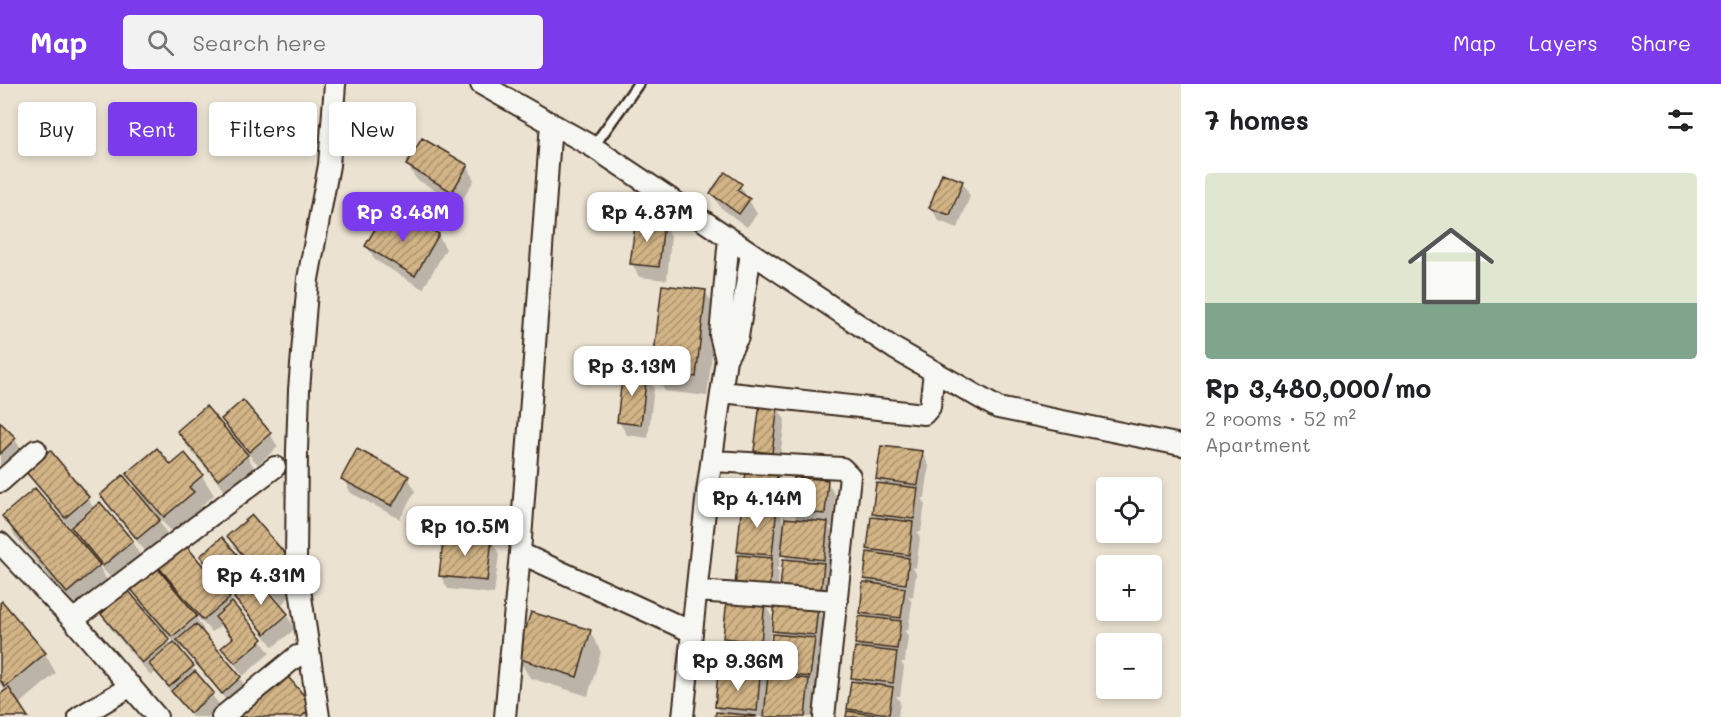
<!DOCTYPE html>
<meta charset="utf-8">
<style>
body{margin:0;font-family:Mali,sans-serif;background:#f2f2f2;color:#202124;height:100vh;display:flex;flex-direction:column;font-size:22px;white-space:nowrap}
*{box-sizing:border-box;margin:0}
p{font-size:20px;color:#757577}
.icon{flex:none;width:33px;height:33px;fill:none;stroke:currentColor;stroke-width:2;stroke-linecap:round;stroke-linejoin:round}
.map{position:relative;flex:1;overflow:hidden}
.side{display:flex;flex-direction:column;background:#fff;width:540px}
.side>*{flex:none}
.guide{position:absolute;left:18px;top:18px;width:570px;height:54px;display:flex;gap:12px}
.buttons{position:absolute;left:1096px;top:393px;display:grid;gap:12px}
.buttons a{display:grid;place-items:center;width:66px;height:66px;border-radius:6px;background:#fff;box-shadow:0 3px 9px #0003;font-size:30px}
.price{position:absolute;translate:-50% -51px;padding:0 14px;border-radius:12px;background:#fff;color:#222;font-size:20px;line-height:39px;filter:drop-shadow(0 2px 3px #0008)}
.price::after{content:'';position:absolute;left:50%;top:36px;width:18px;height:14px;margin-left:-9px;background:inherit;clip-path:polygon(0 0,100% 0,50% 100%)}
.price.active{background:#7c3aed;color:#fff}
ul{padding:0;list-style:none}
li{display:grid;align-content:center;gap:12px;height:318px;padding:0 24px}
li+li{border-top:2px solid #e0e0e0}
li span{display:grid;place-items:center;height:186px;border-radius:6px;color:#555}
li>.icon{margin-inline-start:auto}
span .icon{width:108px;height:108px;fill:#fffc;stroke-width:1}
li b{font-size:26px}
h2{display:flex;justify-content:space-between;align-items:center;height:72px;padding:0 24px;font-size:26px}
.tag{padding:0 21px;border-radius:6px;background:#fff;box-shadow:0 3px 9px #0003;font-size:21px;line-height:54px}
.tag.active{background:#7c3aed;color:#fff}
header{display:flex;align-items:center;gap:36px;box-sizing:border-box;height:84px;padding:0 30px;background:#7c3aed;color:#fff}
header strong{font-size:28px}
nav{display:flex;gap:33px;margin-inline-start:auto;font-size:21px}
.search{width:420px;height:54px;background:#f2f2f2;display:flex;align-items:center;gap:15px;box-sizing:border-box;padding:0 21px;border-radius:6px;color:#757577;font-size:22px}
main{display:flex;flex:1;min-height:0}
.map>svg:first-child{display:block}
.shadow{fill:#0003;fill-rule:evenodd}
.building{fill:url(#building-hatch);stroke:#3b2a1e;stroke-width:1.5}
.lines{fill:none;stroke-linecap:round;stroke-linejoin:round}
.service-casing{stroke:#3b2a1e;stroke-width:14}
.minor-casing{stroke:#3b2a1e;stroke-width:24}
.service{stroke:#f6f6f2;stroke-width:9}
.minor{stroke:#f6f6f2;stroke-width:20}
</style>
<header>
<strong>Map</strong>
<div class="search"><svg class="icon" aria-label="search" viewBox="0 0 24 24"><circle cx="10" cy="10" r="6"/><path d="M15 15l6 6"/></svg>Search here</div>
<nav><a>Map</a><a>Layers</a><a>Share</a></nav>
</header>
<main>
<div class="map">
<svg width="1181" height="633" viewBox="0 0 1181 633">
<defs>
<pattern id="building-hatch" width="6" height="6" patternUnits="userSpaceOnUse" patternTransform="scale(1.5)"><rect width="6" height="6" fill="#d2b486"/><path d="M-1 1l2-2M0 6l6-6M5 7l2-2" fill="none" stroke="#ac936d"/></pattern>
</defs>
<rect width="100%" height="100%" fill="#ebe2d2"/>
<filter id="ink" filterUnits="userSpaceOnUse"><feTurbulence type="fractalNoise" baseFrequency=".0167" numOctaves="2"/><feDisplacementMap in="SourceGraphic" scale="12" xChannelSelector="R" yChannelSelector="G"/><feConvolveMatrix kernelMatrix="1 2 1 2 8 2 1 2 1" color-interpolation-filters="sRGB"/></filter>
<g filter="url(#ink)">
<path class="shadow" d="M408,81L467,82L474,96L460,120L416,95Z
M962,98L970,112L958,144L939,137L931,124Z
M740,101L757,130L747,143L720,123L712,109Z
M664,139L671,153L667,196L639,193L632,179Z
M438,151L446,165L423,205L375,176L367,162Z
M705,207L717,227L707,312L665,307L654,287Z
M646,290L654,304L648,354L627,351L619,338Z
M777,323L785,336L779,382L763,380L756,367Z
M223,335L270,350L278,363L258,380L244,366L255,385L227,409L186,361L178,347L234,356Z
M0,340L15,355L26,375L0,401Z
M922,368L929,382L925,414H922L925,419L921,448H917L920,454L916,484L912,483L916,489L913,513L908,512L912,519L908,547L904,546L908,552L905,578H901L904,583L900,612H896L900,618L898,633H848L852,630L849,624L856,599L853,594L860,565L857,559L864,534L861,528L869,501L865,494L872,471L869,465L877,435L874,429L881,401L878,395Z
M27,388L88,414L94,425L132,458L140,471L112,495L98,480L110,502L79,528L15,452L4,432L82,459Z
M128,390L202,392L214,411L201,422L204,428L176,452L155,430L167,450L146,468L110,425L102,412L143,415Z
M777,392L784,406L782,431H780L785,441L798,437L792,426L827,398L835,411L832,443H829L835,453L832,489L828,488L831,494L828,521L781,468L779,484H776L779,489L776,519L763,517L772,533L768,571H766L771,579L777,552L774,546L817,524L825,537L822,564H818L822,569L818,606L812,605L815,610L813,633H717L721,630L717,622L725,591L722,585L725,559L728,560L725,553L746,518L742,472L739,468L749,422L745,415ZM769,585L773,593H768Z
M408,393L415,407L400,435L351,409L343,395Z
M252,433L300,494L289,503L293,510L282,520L237,466L229,453Z
M491,456L499,470L494,510L448,505L440,491Z
M201,473L253,492L287,531L295,545L273,563L236,515L243,509L233,496L224,504Z
M158,480L229,514L270,569L243,592L223,564L233,557L221,541L212,548L194,530L204,546L201,548L240,594L248,608L231,622L183,564L179,567L221,623L210,633H192L155,588L151,592L110,544L103,530L142,522L131,503L167,496ZM167,550L175,559L172,562L166,551Z
M0,521L45,570L56,589L19,621L26,633H0V611L6,608L0,600Z
M527,545L590,548L601,568L588,612L530,594L518,574Z
M283,589L317,633H231Z"/>
<path class="building" d="M422,54L468,81L452,108L406,81Z
M725,88L742,100L737,106L750,115L739,130L710,109Z
M942,89L963,97L950,131L929,124Z
M383,131L406,145L412,134L439,150L415,192L365,162Z
M636,134L664,138L659,183L630,180Z
M662,201L706,206L696,293L652,287Z
M623,286L647,289L641,341L617,338Z
M243,316L271,349L249,368L221,335Z
M760,319L778,321L772,369L754,367Z
M206,322L248,371L218,396L177,347Z
M0,338L16,354L0,370Z
M881,362L923,367L918,401L876,395Z
M157,364L171,381L185,369L203,391L189,403L194,408L164,433L126,390Z
M357,365L409,392L392,422L341,395Z
M50,366L89,413L65,434L26,388Z
M746,387L777,391L775,418L743,415Z
M123,391L160,436L137,455L100,411Z
M794,393L828,396L825,430L791,427Z
M876,399L918,404L914,435L872,430Z
M35,404L100,481L67,509L2,432Z
M100,418L133,457L103,482L71,443Z
M742,419L777,423L772,471L737,468Z
M252,431L293,479L281,489L287,496L273,507L227,452Z
M871,433L913,438L909,471L867,465Z
M785,434L828,438L824,476L781,471Z
M444,449L492,455L487,497L439,492Z
M222,453L255,491L240,503L224,484L215,491L200,472Z
M183,458L230,514L203,536L156,480Z
M867,468L909,474L906,500L864,495Z
M738,471L772,474L769,506L735,502Z
M783,475L824,479L821,508L780,504Z
M155,481L197,532L172,553L129,503Z
M258,494L288,530L265,550L234,514Z
M863,498L905,504L901,534L860,529Z
M128,506L170,556L142,579L101,530Z
M727,514L765,518L761,558L723,554Z
M2,517L46,569L5,603L0,596V519Z
M232,518L263,555L235,579L221,564L233,554L215,533Z
M775,518L818,522L815,551L772,547Z
M531,528L591,546L577,593L517,574L518,541L526,544Z
M859,532L901,537L897,565L855,560Z
M196,540L241,593L222,610L177,556Z
M772,550L815,554L810,593L769,588Z
M174,558L194,582L169,603L149,580Z
M723,558L763,562L760,589L721,585Z
M855,563L897,568L893,599L851,594Z
M195,587L214,609L190,629L171,607Z
M283,587L313,622L301,633H228Z
M718,588L760,592L757,627L715,623Z
M768,591L809,595L805,633H764Z
M851,597L893,603L889,630L847,625Z
M9,604L28,633H0V610Z
M847,627L889,633H846Z
M716,628L756,632V633H715Z"/>
<g class="lines">
<g class="service-casing">
<path id="service" d="M593,63L638,0"/>
</g>
<g class="minor-casing">
<path id="minor" d="M481,0L593,63L895,265L998,324L1181,361
M726,275L720,251L729,154
M722,308L924,330L930,323L934,288
M713,377L842,384L850,392L824,633
M0,398L36,366
M0,459L73,536L157,633
M520,469L692,548
M697,507L837,517
M73,536L275,383
M79,633L131,602
M222,633L297,572
M319,633L296,479L297,366L299,306L308,195L329,81L335,0
M505,633L520,469L551,39
M683,633L707,408L726,275L738,253L751,169"/>
</g>
<use href="#service" class="service"/>
<use href="#minor" class="minor"/>
</g>
</g>
</svg>
<div class="buttons">
<a><svg class="icon" aria-label="locate" viewBox="0 0 24 24"><circle cx="12" cy="12" r="6"/><path d="M12 2v4M12 18v4M2 12h4M18 12h4"/></svg></a>
<a>+</a>
<a>−</a>
</div>
<b class="price active" style="left:403px;top:159px">Rp 3.48M</b>
<b class="price" style="left:647px;top:159px">Rp 4.87M</b>
<b class="price" style="left:632px;top:313px">Rp 3.13M</b>
<b class="price" style="left:757px;top:445px">Rp 4.14M</b>
<b class="price" style="left:465px;top:473px">Rp 10.5M</b>
<b class="price" style="left:261px;top:522px">Rp 4.31M</b>
<b class="price" style="left:738px;top:608px">Rp 9.36M</b>
<div class="guide">
<a class="tag">Buy</a>
<a class="tag active">Rent</a>
<a class="tag">Filters</a>
<a class="tag">New</a>
</div>
</div>
<section class="side">
<h2>7 homes<svg class="icon" aria-label="filters" viewBox="0 0 24 24"><path d="M4 7h16M4 17h16"/><circle cx="9" cy="7" r="2"/><circle cx="15" cy="17" r="2"/></svg></h2>
<ul>
<li><span style="background:linear-gradient(#dfe7d0 70%,#7fa58c 0)"><svg class="icon" aria-label="home" viewBox="0 0 24 24"><path d="M3 11l9-7 9 7M6 9v11h12V9"/></svg></span><div><b>Rp 3,480,000/mo</b><p>2 rooms · 52 m²</p><p>Apartment</p></div></li>
</ul>
</section>
</main>
